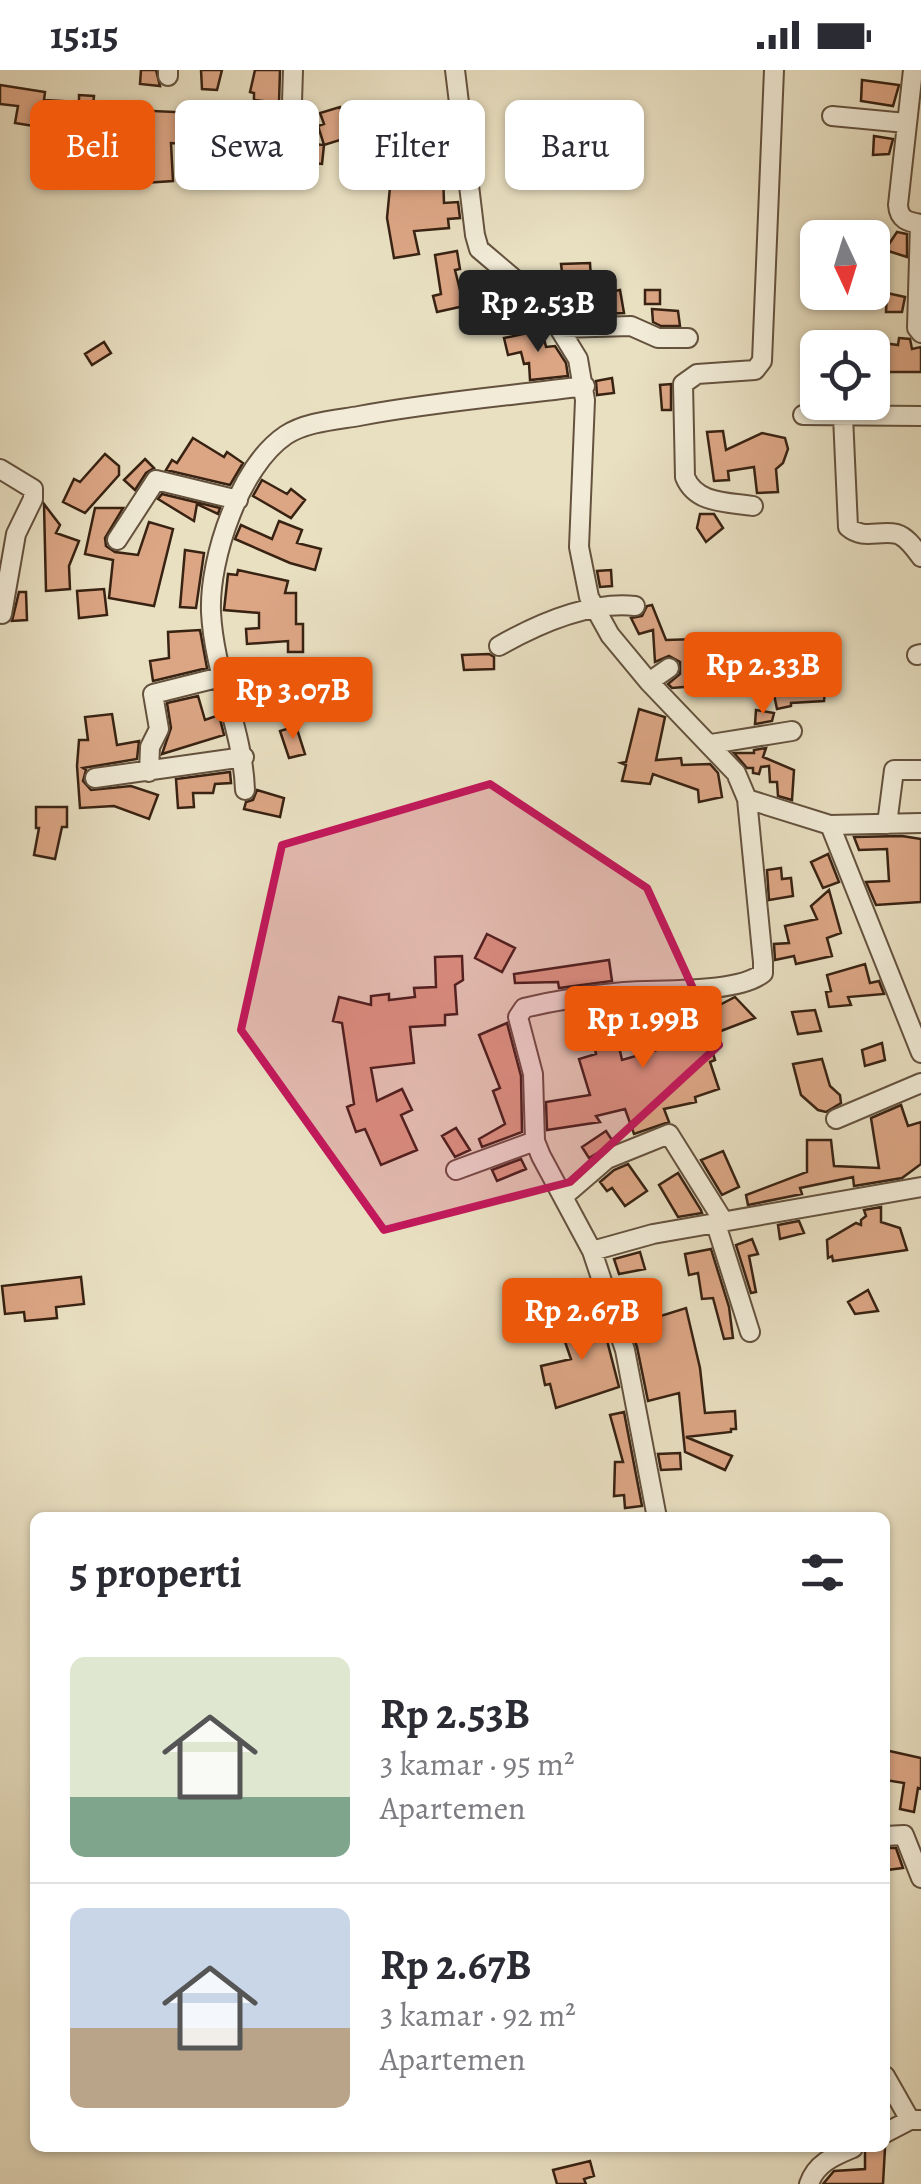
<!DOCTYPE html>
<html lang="id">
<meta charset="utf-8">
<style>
body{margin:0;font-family:Alegreya,serif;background:#f7f7f7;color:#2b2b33;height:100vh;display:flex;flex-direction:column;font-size:38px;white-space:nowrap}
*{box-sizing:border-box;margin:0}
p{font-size:32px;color:#7c7c81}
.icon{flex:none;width:55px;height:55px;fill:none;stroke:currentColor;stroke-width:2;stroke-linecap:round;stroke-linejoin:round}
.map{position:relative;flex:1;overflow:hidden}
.side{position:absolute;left:30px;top:1442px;width:860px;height:640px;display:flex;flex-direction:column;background:#fff;border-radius:15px;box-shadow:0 2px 8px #0004}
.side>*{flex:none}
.guide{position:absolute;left:30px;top:30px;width:862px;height:90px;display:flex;gap:20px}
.needle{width:65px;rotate:176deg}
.fabs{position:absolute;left:800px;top:150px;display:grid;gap:20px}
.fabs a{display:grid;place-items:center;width:90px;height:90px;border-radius:15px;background:#fff;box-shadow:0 2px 8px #0004;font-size:50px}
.price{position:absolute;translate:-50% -85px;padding:0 22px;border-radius:10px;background:#ea580c;color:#fff;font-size:32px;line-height:65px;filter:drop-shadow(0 2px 5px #0008)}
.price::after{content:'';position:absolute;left:50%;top:60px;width:30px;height:22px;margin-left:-15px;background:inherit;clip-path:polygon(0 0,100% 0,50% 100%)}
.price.current{background:#222;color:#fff}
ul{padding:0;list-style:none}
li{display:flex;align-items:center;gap:30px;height:250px;padding:0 40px}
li+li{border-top:2px solid #e1e1e2}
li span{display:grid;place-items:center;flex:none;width:280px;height:200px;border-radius:15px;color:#555}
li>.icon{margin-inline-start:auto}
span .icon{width:120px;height:120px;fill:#fffc;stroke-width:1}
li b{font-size:42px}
h2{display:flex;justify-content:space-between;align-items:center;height:120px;padding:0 40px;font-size:42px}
.chip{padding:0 35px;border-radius:15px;background:#fff;box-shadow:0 2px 8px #0004;font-size:35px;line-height:90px}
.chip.current{background:#ea580c;color:#fff}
.status{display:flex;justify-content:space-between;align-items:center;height:70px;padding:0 50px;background:#fff;direction:ltr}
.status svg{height:28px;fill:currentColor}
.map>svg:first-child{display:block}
.building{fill:#dca685;stroke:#382212;stroke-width:2.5}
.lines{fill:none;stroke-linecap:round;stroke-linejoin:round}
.street-casing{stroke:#64523e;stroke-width:22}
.street{stroke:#f1ebd7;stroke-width:18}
.marked{fill:#c2185b;fill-opacity:0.2;stroke:#c2185b;stroke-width:8;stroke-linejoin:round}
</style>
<div class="status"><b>15:15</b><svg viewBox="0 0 49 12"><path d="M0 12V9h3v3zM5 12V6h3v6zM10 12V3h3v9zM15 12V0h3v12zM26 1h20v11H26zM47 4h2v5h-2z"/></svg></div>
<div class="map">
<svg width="921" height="2114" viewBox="0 0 921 2114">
<rect width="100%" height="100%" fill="#e9e0c2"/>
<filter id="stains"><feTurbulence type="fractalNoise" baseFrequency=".002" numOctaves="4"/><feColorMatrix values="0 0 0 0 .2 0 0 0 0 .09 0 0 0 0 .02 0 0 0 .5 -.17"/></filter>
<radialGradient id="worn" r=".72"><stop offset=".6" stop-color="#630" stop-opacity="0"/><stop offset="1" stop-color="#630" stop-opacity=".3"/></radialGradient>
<path class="building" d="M141,0H156L160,16L140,14Z
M201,0H222L217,20L202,19Z
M255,0H280L279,33L254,30V23L250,22Z
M862,10L899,15L893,36L861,31Z
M0,15L45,22L44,30L79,32V25L94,26L93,37L132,44V40L260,46L254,84L238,82L241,63L214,59L213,76L171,73L173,111L144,113L142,78H133L131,60L94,54L89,110L71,109L74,67L65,66L67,47L42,45L40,57L15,53L18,36L0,34Z
M340,37L353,66L324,75L318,56L324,54L320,43Z
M381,48L385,63L424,58L426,70L384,76V72L361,77L355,55Z
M874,66L893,69L889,84L873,85Z
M303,73L324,75L322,94L303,92Z
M277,83L280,108L263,110L260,85Z
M453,91L455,102L443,103L444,133L458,132L460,148L448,149L449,158L414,161L419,184L394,188L387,148L390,117L385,118V101Z
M897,162L907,164V187L885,180Z
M457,181L460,199L455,200L464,236L437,242L433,226L441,224L435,185Z
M590,193L592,225L620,220L624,243L575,245V234L566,235L561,194Z
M645,220H660V234H645Z
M510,221L524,237L477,250L476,232L505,229L503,223Z
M887,223L905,227L902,242H886Z
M652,239L678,241L680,256H661L653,252Z
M542,260L546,277L555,276L566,293L568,306L530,310L529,293L524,294L521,282L508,285L504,268Z
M899,268L910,269L912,279L921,277V302H883V273L898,275Z
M104,272L111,283L92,295L85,284Z
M612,308L614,323L597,325L596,311Z
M671,314V340H662L660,315Z
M723,361L726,380L762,363L785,368L788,379L783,393L776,399L778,422L757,423L754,397L728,401L729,410L714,411L707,362Z
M193,368L224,387L227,382L243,393L230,415L166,400L172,390L177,393Z
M105,384L119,396V405L85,443L63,432L74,409L80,412Z
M145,389L154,398L146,403L135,420L124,410Z
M262,410L287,424L291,419L305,430L291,448L253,426Z
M162,424L220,438L218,444L197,434L194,451L158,429Z
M44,434L60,455L56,463L79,471L69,496L70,519L46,521Z
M95,438H123L105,468L106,476L115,482L138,485L149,452L173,459L154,536L109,528L113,490L85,484Z
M700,444H714L723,458L706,472L697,458Z
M279,451L302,460L297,473L321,479L315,500L290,493L235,469L241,455L272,469Z
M185,480L204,483L196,538L180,537Z
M238,500L288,511L285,523H296V554H303V582H288V571L247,574L246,559L259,558V543L224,540L228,504L237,505Z
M611,500L612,516L600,517L597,501Z
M104,519L107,545L79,548L77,521Z
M19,522H26L27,550L12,551Z
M652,535L666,570L698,569L696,616L672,618L668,614L680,604V592L669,586L655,592L653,560L639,564L631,548L642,546L647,536Z
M200,560L207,598L153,611L150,591L169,588L168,562Z
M489,584L494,587V599L464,600L462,585Z
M801,604L816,606L817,617L825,621L824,631L791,633V636L777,639L772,615L801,609Z
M198,626L205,650L219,645L224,665L162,684L171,658L167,633Z
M639,639L665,647L656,690L681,688L682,695L710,694L718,703L722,727L699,732L698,720L653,704L650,714L622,711L626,695L621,693L626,692Z
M756,640L774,643L772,651L755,654Z
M112,644L117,675L139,671L137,689L83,698L86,700L83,711L91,720L131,716L158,725L149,749L114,736L80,738L77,696L79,670H88L85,647Z
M296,656L305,684L289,688L280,661Z
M766,678L763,687L794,700L792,730L778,726L777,712H770L769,696L761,697L759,704L753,703V698H747L734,683H754V680Z
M230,702L231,713L215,714L213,723H193L194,737L178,738L176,709Z
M257,720L284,728L280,747L244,739L246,732L253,730Z
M36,737H67V757H62L55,789L34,785L39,758H36Z
M902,766L921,769V832L876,835L866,812L889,811L887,779L859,780L854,767Z
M828,784L839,812L823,818L811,792Z
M781,798L782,809L791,808L793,826L769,830L767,800Z
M829,820L841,863L827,868L832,886L796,894L794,886L775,890L774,874L789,873L785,856L817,849L811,836Z
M487,864L515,878L502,902L475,888Z
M462,886L463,910L455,915L457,944L445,945V955L410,957L414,993L371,998L377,1031L402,1019L412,1040L401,1045L417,1080L381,1095L365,1059L356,1062L347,1037L354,1034L342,953L333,951L339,927L371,935V926L389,924V930L415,927L414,918L436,917L435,887Z
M609,890L612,911L559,918L558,912L515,913L514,904Z
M865,894L870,913L879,911L884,924L848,927L851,935L829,937L826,922L831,921L827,905Z
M735,927L755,948L713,964L715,969L709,971L715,990L710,992L719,1019L695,1027L696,1032L664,1039L669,1052L634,1064L625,1039L596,1046L600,1052L547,1060L546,1032L590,1025L579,989L596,984L590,957L574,959L571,941L616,935L618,952L614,953L622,990L685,972L680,955L715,944L712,939Z
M815,940L821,961L798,964L792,942Z
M507,953L521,1006L522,1062L482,1077L479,1069L505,1054L493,1021L500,1018L479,965Z
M882,973L885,990L865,996L862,980Z
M822,989L830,1016L840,1025L841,1033L826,1042L818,1040L801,1025L793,994Z
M901,1035L908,1056L921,1052V1094L902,1108L854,1116L853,1107L800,1118L802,1124L748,1135L746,1125L807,1102V1070H831L834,1096L879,1098L871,1048Z
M456,1058L470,1080L455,1087L442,1066Z
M606,1061L614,1073L589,1088L582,1077Z
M723,1081L739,1117L722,1125L701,1090Z
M521,1089L526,1099L497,1111L492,1100Z
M628,1094L647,1121L625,1136L612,1118L607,1121L600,1112L614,1100Z
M678,1103L701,1140L702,1143L678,1147L659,1115Z
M881,1137V1152L900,1158L907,1180L833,1191L832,1186L828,1188L827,1170L856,1153L861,1155V1150L866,1146L864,1140Z
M799,1151L804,1163L780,1169L778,1155Z
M752,1169L758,1184L749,1186L756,1222L751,1223L736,1175Z
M711,1179L729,1237L733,1268L724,1269L713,1228L702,1229L698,1203L689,1205L685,1184Z
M640,1182L645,1199L619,1204L614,1189Z
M81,1207L84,1234L56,1237L57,1248L25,1251L24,1242L5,1244L2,1216Z
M868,1220L878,1241L855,1244L848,1232Z
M583,1233L592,1259L603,1255L619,1317L556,1338L550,1314L545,1315L541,1296L571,1289L563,1266L573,1263L565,1240Z
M643,1235L648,1250L686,1238L700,1298L705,1343L735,1341L736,1359H731V1362L686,1367L732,1386L725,1400L685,1382L679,1323L648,1331L637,1277L625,1241Z
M624,1342L642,1436L625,1438L624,1425L614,1426L615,1392H623L610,1345Z
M680,1383L681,1399L661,1400L658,1384Z
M885,1680L921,1688V1719L918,1718L914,1742L900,1739L904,1713L885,1710Z
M885,1778H896L903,1798L887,1800Z
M865,2078H885L883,2114H823L834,2101L865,2099Z
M590,2091L594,2106L584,2109L586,2114H557L553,2100Z"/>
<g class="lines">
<g class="street-casing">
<path id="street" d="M168,0V6
M455,0L475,165L479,179L519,213L559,258L578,289L585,330L579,477L589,527L610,565L649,612L736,703L747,729L763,892V903C738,924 658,919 624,922C590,925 557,930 524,938L518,947L533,1004L535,1071L541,1086L592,1181L653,1164L921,1117
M913,0L898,135C899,150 908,152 921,154
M832,46L906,53
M384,89L465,77
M290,97L293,0
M920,154L917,258L921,263
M559,258L631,256L658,268H688
M803,345L921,346
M843,346L848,457C863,470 879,460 897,464C907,467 915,479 921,487
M0,399L33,419V429L16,464L2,544
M753,436C727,432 696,434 685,407L683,314L697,304L755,300L762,291L774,0
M117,470L156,410L238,430
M499,576C538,554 589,531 635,536
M917,585L921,584
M649,612L669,598
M711,674L792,661
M149,702L150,677L159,659L153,624L221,607
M95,708L244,687
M245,720C243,660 214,604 211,542C209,488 240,396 286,365C306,352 335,350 359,346C433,332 509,326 585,316
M747,729L830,755
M921,753L830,755L921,983
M887,754L894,700H921
M836,1049L921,1013
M456,1100L535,1071
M564,1126L607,1089L669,1064L724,1152
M716,1154L750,1262
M592,1181L625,1280L657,1448
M885,1766L904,1765L921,1808
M885,2006L910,2050
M885,2063L910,2050H921
M809,2114C816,2093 834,2086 853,2078"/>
</g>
<use href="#street" class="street"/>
</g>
<path class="marked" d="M490,714L647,818L719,975L570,1112L384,1160L241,960L282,775Z"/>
<rect width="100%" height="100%" filter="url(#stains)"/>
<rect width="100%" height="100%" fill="url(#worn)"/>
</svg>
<div class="fabs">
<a><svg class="needle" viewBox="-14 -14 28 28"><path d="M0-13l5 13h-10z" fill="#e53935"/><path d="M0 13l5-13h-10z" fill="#7c7c81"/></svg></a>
<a><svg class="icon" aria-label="locate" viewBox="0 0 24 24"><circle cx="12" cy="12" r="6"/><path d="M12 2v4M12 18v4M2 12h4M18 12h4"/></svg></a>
</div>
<b class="price current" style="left:538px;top:285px">Rp 2.53B</b>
<b class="price" style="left:763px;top:647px">Rp 2.33B</b>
<b class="price" style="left:293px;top:672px">Rp 3.07B</b>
<b class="price" style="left:643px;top:1001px">Rp 1.99B</b>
<b class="price" style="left:582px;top:1293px">Rp 2.67B</b>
<div class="guide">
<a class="chip current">Beli</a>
<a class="chip">Sewa</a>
<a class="chip">Filter</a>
<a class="chip">Baru</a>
</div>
<section class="side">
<h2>5 properti<svg class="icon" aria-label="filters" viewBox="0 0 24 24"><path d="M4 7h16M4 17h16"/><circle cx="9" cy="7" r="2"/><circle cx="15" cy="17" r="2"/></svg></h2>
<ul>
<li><span style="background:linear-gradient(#dfe7d0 70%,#7fa58c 0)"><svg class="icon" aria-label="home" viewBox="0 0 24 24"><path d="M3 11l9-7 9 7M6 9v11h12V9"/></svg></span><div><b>Rp 2.53B</b><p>3 kamar · 95 m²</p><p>Apartemen</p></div></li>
<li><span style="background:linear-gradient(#c9d6e8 60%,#b9a48a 0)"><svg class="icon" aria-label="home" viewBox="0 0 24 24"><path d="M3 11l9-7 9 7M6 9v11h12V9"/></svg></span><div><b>Rp 2.67B</b><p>3 kamar · 92 m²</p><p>Apartemen</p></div></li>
</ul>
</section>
</div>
